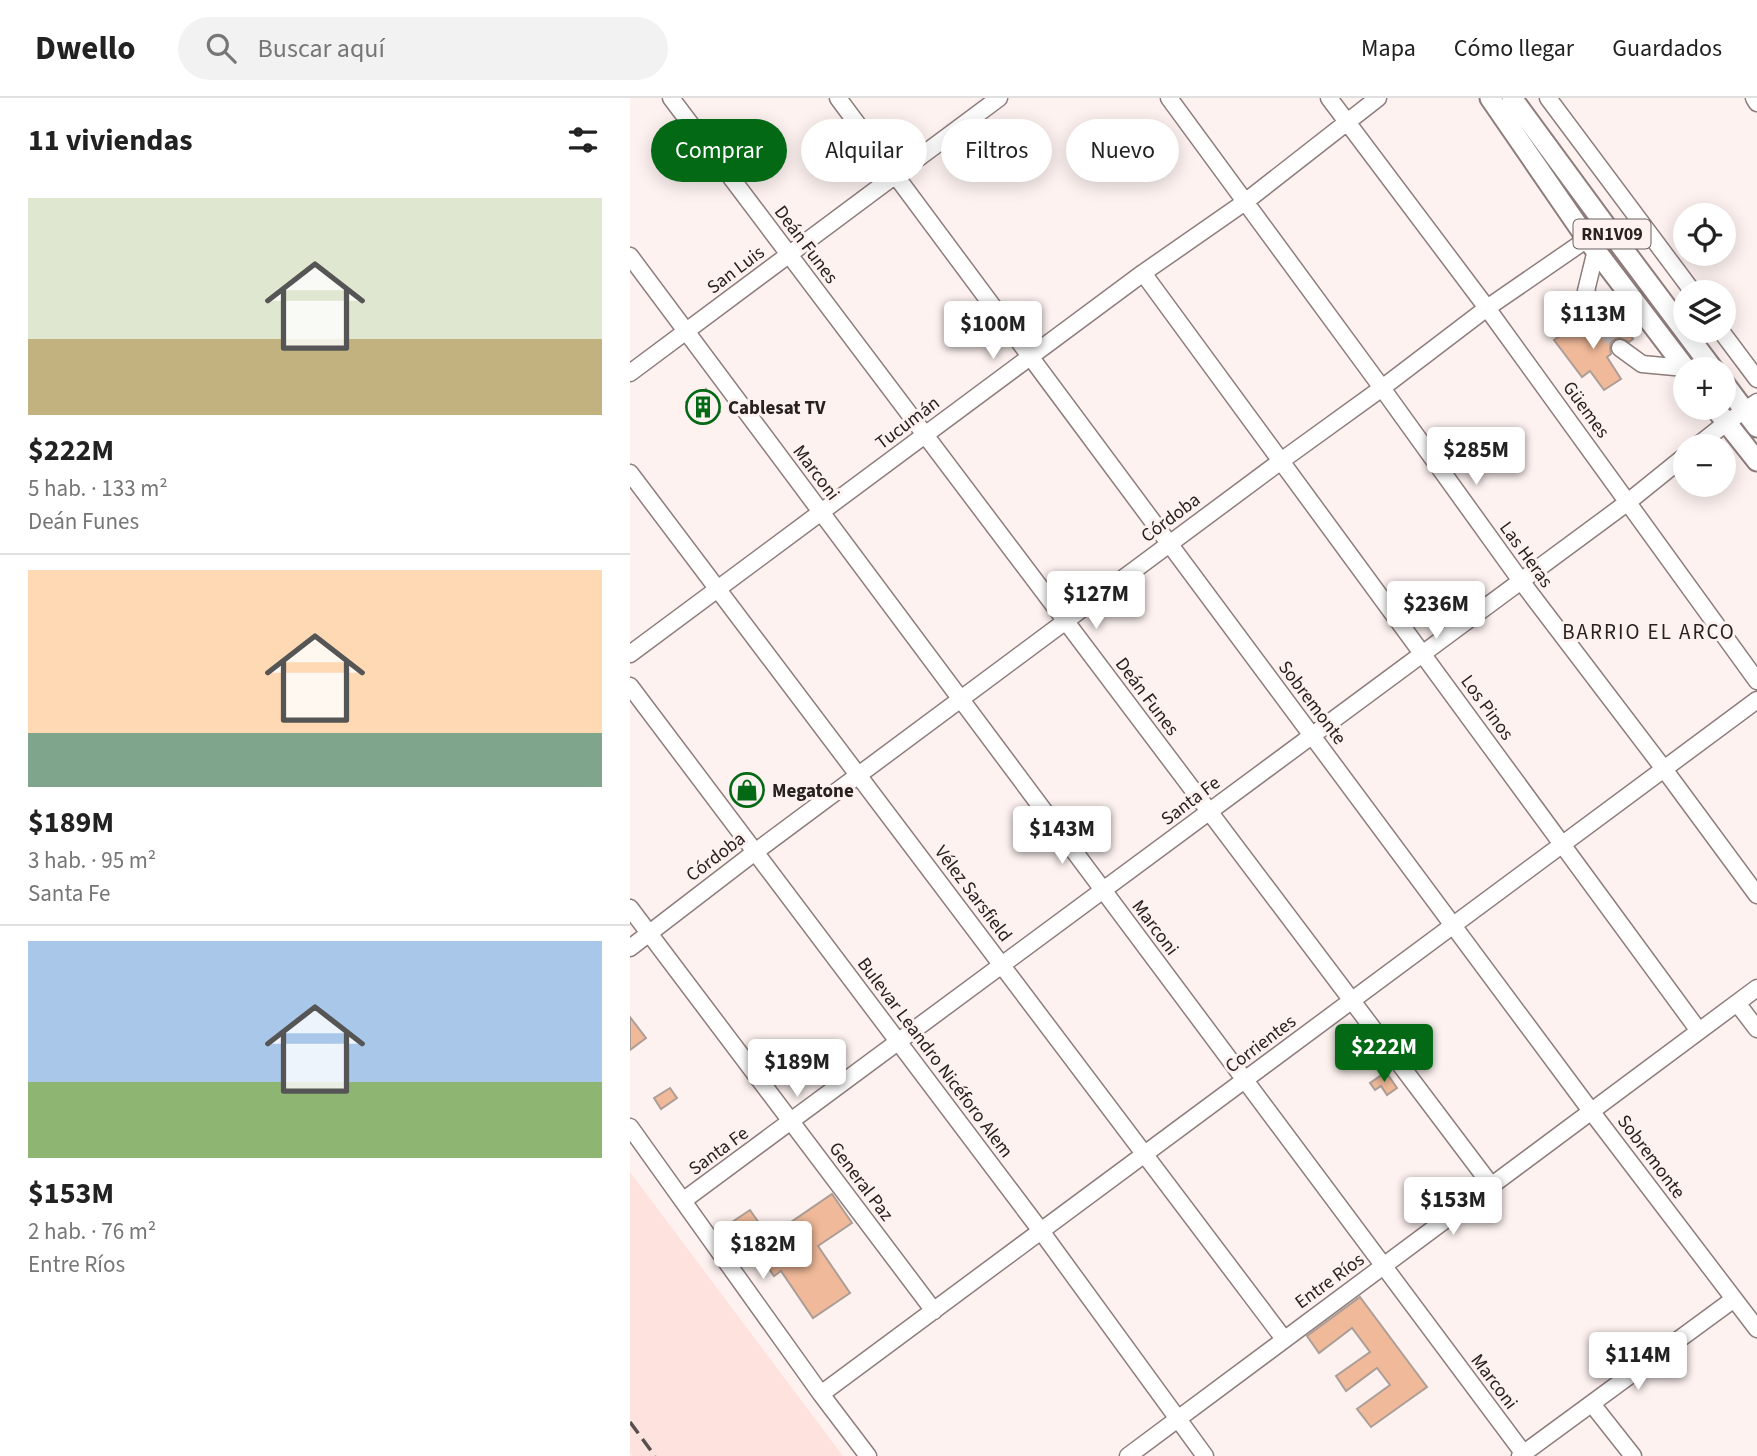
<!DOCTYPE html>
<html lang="es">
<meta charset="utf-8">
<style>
body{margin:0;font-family:"Source Sans 3",sans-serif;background:#f2f2f2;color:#222;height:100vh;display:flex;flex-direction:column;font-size:26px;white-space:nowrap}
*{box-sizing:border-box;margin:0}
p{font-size:23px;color:#767676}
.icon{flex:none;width:38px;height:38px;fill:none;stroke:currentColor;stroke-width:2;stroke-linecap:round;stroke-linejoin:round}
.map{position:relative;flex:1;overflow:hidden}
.drawer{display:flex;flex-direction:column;background:#fff;width:630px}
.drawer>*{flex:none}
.hud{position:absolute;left:21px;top:21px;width:665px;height:63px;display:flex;gap:14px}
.buttons{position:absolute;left:1043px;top:105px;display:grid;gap:14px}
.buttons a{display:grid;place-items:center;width:63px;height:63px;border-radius:50%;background:#fff;box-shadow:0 4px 18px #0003;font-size:35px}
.price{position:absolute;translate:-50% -60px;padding:0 16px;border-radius:7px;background:#fff;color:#222;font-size:23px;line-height:46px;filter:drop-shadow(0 2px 4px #0008)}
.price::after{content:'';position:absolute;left:50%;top:42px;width:21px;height:16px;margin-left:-10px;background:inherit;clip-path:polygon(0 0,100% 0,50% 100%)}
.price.selected{background:#036915;color:#fff}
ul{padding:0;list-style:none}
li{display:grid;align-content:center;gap:14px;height:371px;padding:0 28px}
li+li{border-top:2px solid #e0e0e0}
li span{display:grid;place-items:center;height:217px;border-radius:0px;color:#555}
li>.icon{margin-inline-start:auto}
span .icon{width:126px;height:126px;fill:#fffc;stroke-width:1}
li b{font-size:30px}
h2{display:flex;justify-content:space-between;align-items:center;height:84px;padding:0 28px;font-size:30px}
.chip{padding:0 24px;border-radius:32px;background:#fff;box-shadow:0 4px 18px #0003;font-size:24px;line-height:63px}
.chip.selected{background:#036915;color:#fff}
header{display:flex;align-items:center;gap:42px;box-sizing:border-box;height:98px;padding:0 35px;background:#fff;border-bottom:2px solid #e0e0e0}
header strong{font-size:33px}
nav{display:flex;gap:38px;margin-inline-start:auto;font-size:24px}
.search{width:490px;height:63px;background:#f2f2f2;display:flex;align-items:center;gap:18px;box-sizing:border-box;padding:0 24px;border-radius:38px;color:#767676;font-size:26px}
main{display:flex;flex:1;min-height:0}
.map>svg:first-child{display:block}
.built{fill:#fde2de}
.building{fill:#f0b999;stroke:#ac9e96;stroke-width:2}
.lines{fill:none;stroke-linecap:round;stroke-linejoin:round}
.minor-tunnel{stroke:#d2c8c6;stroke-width:16;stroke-dasharray:16 8;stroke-linecap:butt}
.minor-casing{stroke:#8e7d7b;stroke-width:19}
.major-casing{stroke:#8e7d7b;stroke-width:23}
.minor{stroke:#fff;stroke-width:16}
.major{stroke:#fff;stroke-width:19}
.rail{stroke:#57504e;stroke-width:3.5;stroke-dasharray:14 7;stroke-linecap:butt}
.labels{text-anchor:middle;stroke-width:6;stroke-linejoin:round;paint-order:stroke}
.shield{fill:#fdf2f0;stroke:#67605e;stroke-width:2}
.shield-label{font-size:18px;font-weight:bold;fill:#27211f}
.street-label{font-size:19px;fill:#27211f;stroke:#fdf2f0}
.poi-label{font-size:19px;font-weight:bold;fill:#27211f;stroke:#fdf2f0;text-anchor:start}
.neighbourhood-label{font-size:21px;letter-spacing:2px;fill:#27211f;stroke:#fdf2f0}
</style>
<header>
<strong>Dwello</strong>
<div class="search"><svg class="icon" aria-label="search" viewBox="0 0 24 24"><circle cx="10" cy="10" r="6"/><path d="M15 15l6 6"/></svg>Buscar aquí</div>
<nav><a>Mapa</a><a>Cómo llegar</a><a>Guardados</a></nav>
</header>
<main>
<section class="drawer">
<h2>11 viviendas<svg class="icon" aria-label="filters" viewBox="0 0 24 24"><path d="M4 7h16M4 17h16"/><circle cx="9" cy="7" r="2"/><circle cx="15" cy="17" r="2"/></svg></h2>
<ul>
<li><span style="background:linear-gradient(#dfe7d0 65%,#c2b280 0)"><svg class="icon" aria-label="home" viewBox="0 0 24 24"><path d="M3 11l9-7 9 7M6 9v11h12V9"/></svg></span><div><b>$222M</b><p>5 hab. · 133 m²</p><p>Deán Funes</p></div></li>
<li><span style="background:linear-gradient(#ffd9b3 75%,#7fa58c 0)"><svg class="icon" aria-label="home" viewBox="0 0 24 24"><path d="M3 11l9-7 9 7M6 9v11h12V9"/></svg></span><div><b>$189M</b><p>3 hab. · 95 m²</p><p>Santa Fe</p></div></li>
<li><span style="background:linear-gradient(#a9c7e8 65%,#8fb573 0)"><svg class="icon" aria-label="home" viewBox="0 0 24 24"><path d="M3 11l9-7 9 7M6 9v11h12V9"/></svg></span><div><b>$153M</b><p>2 hab. · 76 m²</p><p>Entre Ríos</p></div></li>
</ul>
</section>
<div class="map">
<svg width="1127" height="1358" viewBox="0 0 1127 1358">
<rect width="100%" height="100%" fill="#fdf2f0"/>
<path class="built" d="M0,1074L213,1358H2L0,1355Z"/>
<path class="building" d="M989,219L1003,241L999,244L990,240L985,241L981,244L980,250L981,256L977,259L991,281L974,292L960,273L952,279L924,242L952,223L962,236L964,235L971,239H977L981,235L983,231L982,223Z
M76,291L90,314L71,326L56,304Z
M0,919L16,940L0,952Z
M756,974L767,990L757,997L751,988L745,992L740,985Z
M40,990L47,1000L31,1011L24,1000Z
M202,1096L222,1125L188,1148L220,1195L183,1220L151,1173L144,1178L121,1145L118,1147L102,1124L120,1112L139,1139Z
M730,1199L797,1289L741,1329L727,1311L760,1287L747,1270L716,1293L706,1278L740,1254L722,1230L689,1255L677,1238Z"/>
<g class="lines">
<path class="minor-tunnel" d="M973,229L990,250"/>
<g class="minor-casing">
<path id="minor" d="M41,0L861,1087
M208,0L961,1013L1127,1231
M539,0L752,290L891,483L1034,671L1127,797
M699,0L857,210L1127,583
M918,0L1063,194
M1124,0L1127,5
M966,152L956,193L973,229
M0,158L894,1356
M513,175L1069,933
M1091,233L1127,281
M990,250L1012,266L1055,270
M0,275L369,0
M1067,348L1096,325L1127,304
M0,375L654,1241
M0,556L513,175L615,104L748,0
M0,588L411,1133L575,1358
M0,810L304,1213
M0,850L125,754L651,363L752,290L857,210L976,128
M1107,905L1127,931
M0,1029L191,1296L238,1358
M54,1102L891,483L998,404L1055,358
M191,1296L1127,602
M962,1306L1003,1358
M498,1358L1127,890
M890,1358L1104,1201"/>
</g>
<g class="major-casing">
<path id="major" d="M860,0L957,141L1056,271
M882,0L976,128L1083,271
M1094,285L1127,329
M1085,310L1127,363"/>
</g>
<use href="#minor" class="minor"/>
<use href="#major" class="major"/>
<path class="rail" d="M0,1324L25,1358"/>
</g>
<defs>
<g id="building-ring" transform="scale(1.75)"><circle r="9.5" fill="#fdf2f0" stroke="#036915" stroke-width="1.5"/><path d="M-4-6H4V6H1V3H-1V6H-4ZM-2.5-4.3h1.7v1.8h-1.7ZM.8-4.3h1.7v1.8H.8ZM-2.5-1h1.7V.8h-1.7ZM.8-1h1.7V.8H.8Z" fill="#036915"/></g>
<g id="shop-ring" transform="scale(1.75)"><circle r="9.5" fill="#fdf2f0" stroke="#036915" stroke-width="1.5"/><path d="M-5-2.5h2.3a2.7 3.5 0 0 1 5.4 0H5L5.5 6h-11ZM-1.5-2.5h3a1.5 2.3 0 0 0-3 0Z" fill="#036915"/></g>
</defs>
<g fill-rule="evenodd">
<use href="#building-ring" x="73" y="309"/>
<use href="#shop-ring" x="117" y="692"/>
</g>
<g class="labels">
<rect class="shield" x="943.5" y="121.5" width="77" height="29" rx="5"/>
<g class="shield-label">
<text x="982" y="142">RN1V09</text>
</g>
<g class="street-label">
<text transform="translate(177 146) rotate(53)" y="7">Deán Funes</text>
<text transform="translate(105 171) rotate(-37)" y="7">San Luis</text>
<text transform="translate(957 311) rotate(54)" y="7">Güemes</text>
<text transform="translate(277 324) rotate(-37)" y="7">Tucumán</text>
<text transform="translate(187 374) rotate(53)" y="7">Marconi</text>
<text transform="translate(540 419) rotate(-37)" y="7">Córdoba</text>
<text transform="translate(897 456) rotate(54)" y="7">Las Heras</text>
<text transform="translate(518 598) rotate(53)" y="7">Deán Funes</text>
<text transform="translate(683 604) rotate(53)" y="7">Sobremonte</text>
<text transform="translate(858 609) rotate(54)" y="7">Los Pinos</text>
<text transform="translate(560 702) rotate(-37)" y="7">Santa Fe</text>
<text transform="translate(85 758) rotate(-37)" y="7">Córdoba</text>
<text transform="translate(344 795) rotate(53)" y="7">Vélez Sarsfield</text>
<text transform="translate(526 829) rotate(53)" y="7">Marconi</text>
<text transform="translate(630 945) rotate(-37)" y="7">Corrientes</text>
<text transform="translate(306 959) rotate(53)" y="7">Bulevar Leandro Nicéforo Alem</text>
<text transform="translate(88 1052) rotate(-36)" y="7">Santa Fe</text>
<text transform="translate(1022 1058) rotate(53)" y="7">Sobremonte</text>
<text transform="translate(232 1083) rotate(53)" y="7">General Paz</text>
<text transform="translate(699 1182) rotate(-36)" y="7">Entre Ríos</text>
<text transform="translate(865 1283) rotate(53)" y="7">Marconi</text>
</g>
<g class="poi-label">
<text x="98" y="316">Cablesat TV</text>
<text x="142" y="699">Megatone</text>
</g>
<g class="neighbourhood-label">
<text x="1019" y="541">BARRIO EL ARCO</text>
</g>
</g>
</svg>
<div class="buttons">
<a><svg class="icon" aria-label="locate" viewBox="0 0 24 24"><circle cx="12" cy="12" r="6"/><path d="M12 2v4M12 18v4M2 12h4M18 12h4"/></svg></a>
<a><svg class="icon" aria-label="layers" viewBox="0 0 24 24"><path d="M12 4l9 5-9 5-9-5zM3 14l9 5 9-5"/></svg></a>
<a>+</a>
<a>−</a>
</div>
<b class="price" style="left:963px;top:253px">$113M</b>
<b class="price" style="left:363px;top:263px">$100M</b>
<b class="price" style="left:846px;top:389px">$285M</b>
<b class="price" style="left:466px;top:533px">$127M</b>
<b class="price" style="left:806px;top:543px">$236M</b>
<b class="price" style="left:432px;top:768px">$143M</b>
<b class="price selected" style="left:754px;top:986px">$222M</b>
<b class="price" style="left:167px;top:1001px">$189M</b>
<b class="price" style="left:823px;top:1139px">$153M</b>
<b class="price" style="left:133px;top:1183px">$182M</b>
<b class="price" style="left:1008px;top:1294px">$114M</b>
<div class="hud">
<a class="chip selected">Comprar</a>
<a class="chip">Alquilar</a>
<a class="chip">Filtros</a>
<a class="chip">Nuevo</a>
</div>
</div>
</main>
